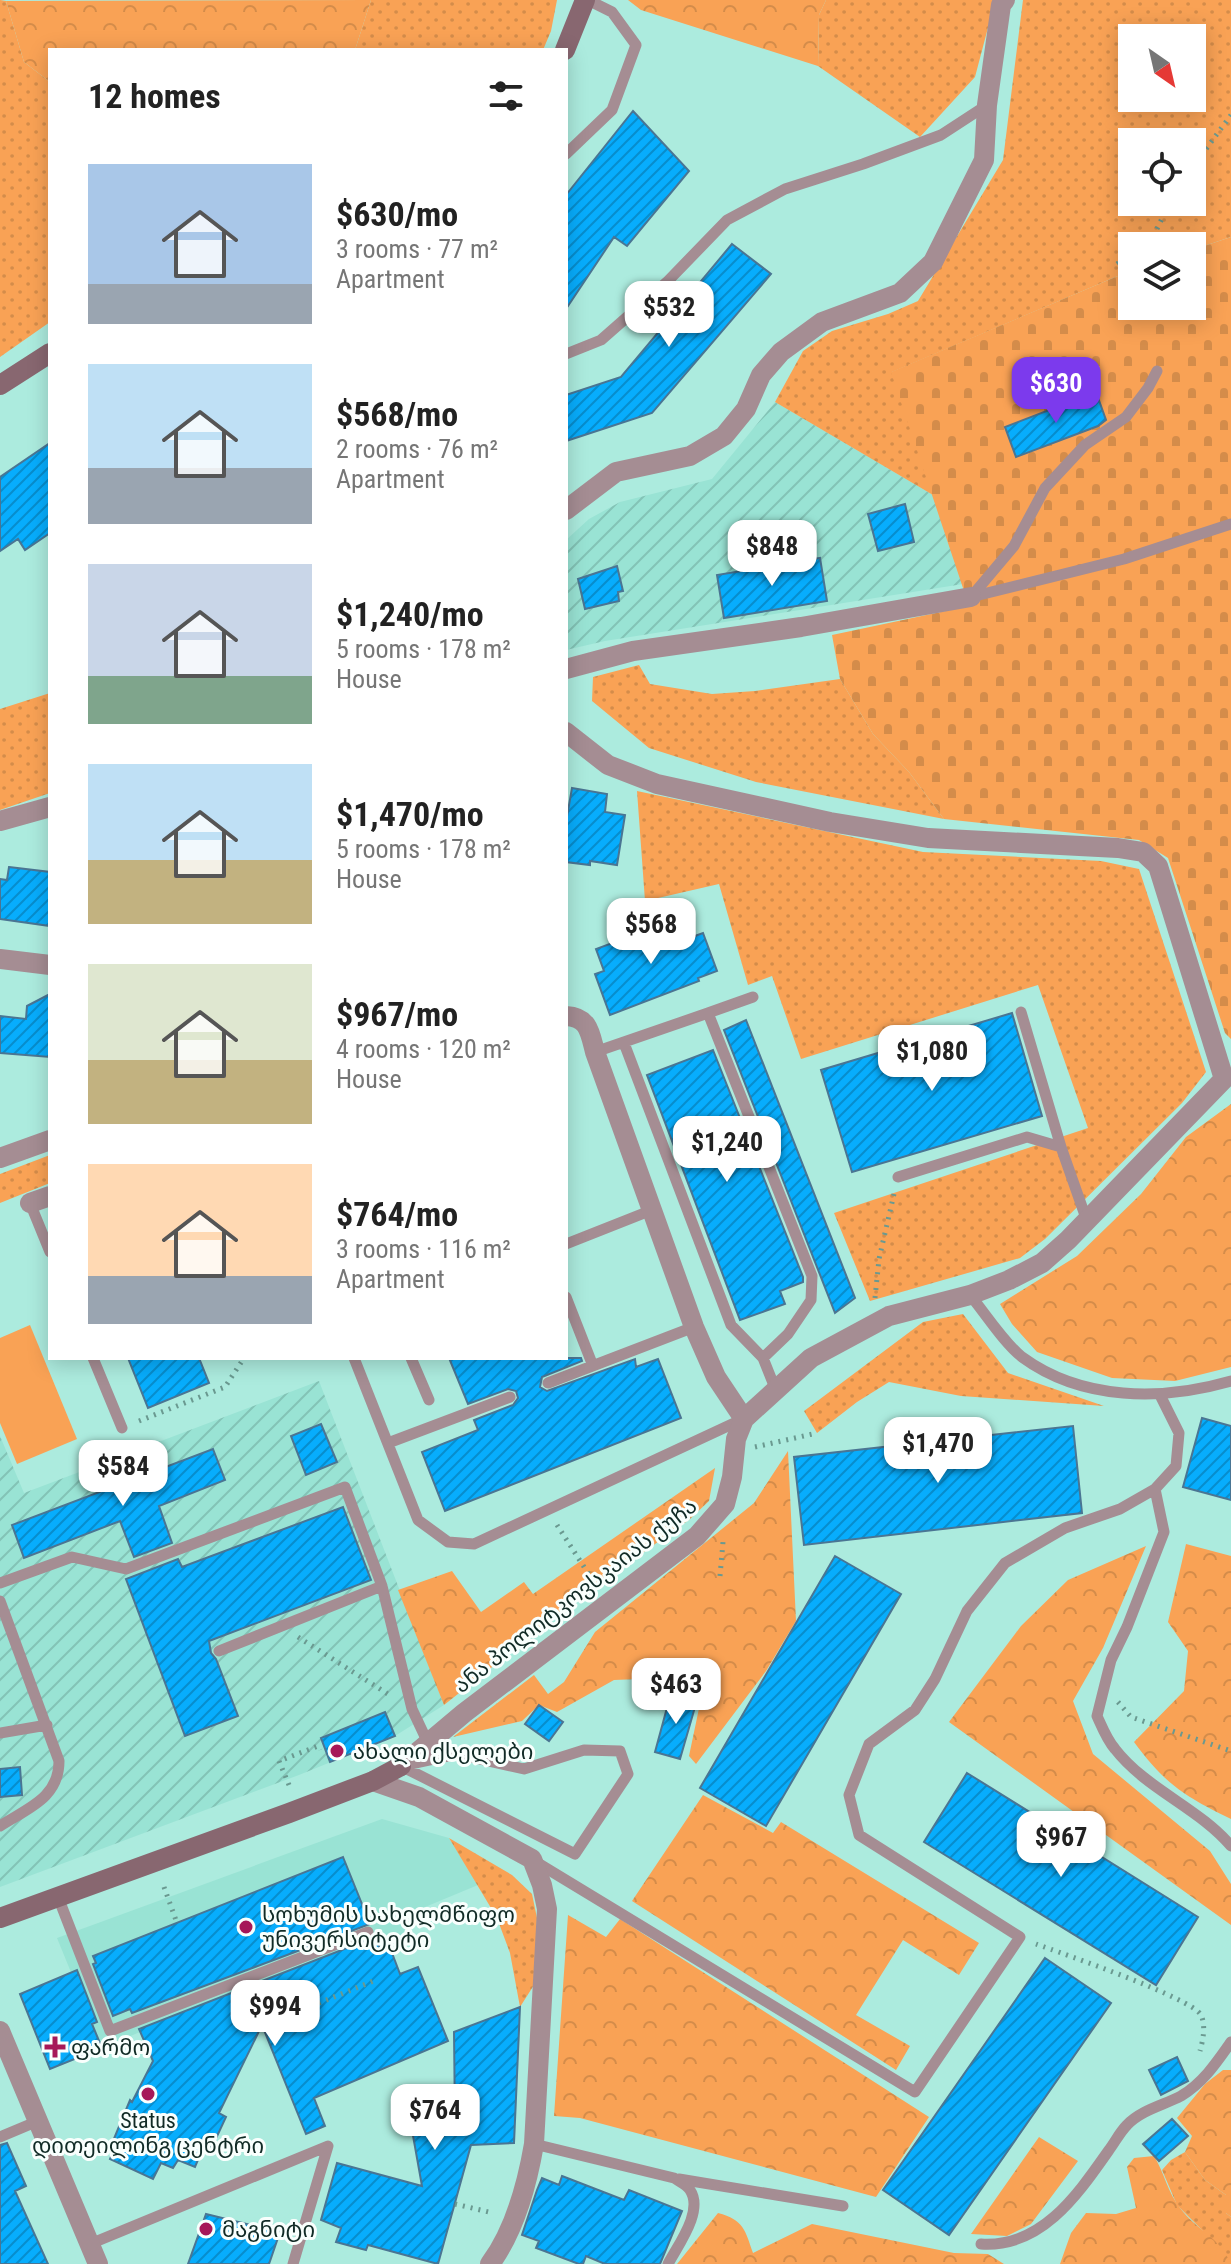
<!DOCTYPE html>
<meta charset="utf-8">
<style>
body{margin:0;font-family:"Roboto Condensed","Noto Sans Georgian",sans-serif;background:#f2f2f2;color:#222;height:100vh;display:flex;flex-direction:column;font-size:30px;white-space:nowrap}
*{box-sizing:border-box;margin:0}
p{font-size:26px;color:#767676}
.icon{flex:none;width:44px;height:44px;fill:none;stroke:currentColor;stroke-width:2;stroke-linecap:round;stroke-linejoin:round}
.map{position:relative;flex:1;overflow:hidden}
.drawer{position:absolute;left:48px;top:48px;width:520px;height:1312px;display:flex;flex-direction:column;background:#fff;border-radius:0px;box-shadow:0 4px 20px #0003}
.drawer>*{flex:none}
.needle{width:52px;rotate:146deg}
.controls{position:absolute;left:1118px;top:24px;display:grid;gap:16px}
.controls a{display:grid;place-items:center;width:88px;height:88px;border-radius:0px;background:#fff;box-shadow:0 4px 20px #0003;font-size:40px}
.price{position:absolute;translate:-50% -68px;padding:0 18px;border-radius:16px;background:#fff;color:#222;font-size:26px;line-height:52px;filter:drop-shadow(0 2px 4px #0008)}
.price::after{content:'';position:absolute;left:50%;top:48px;width:24px;height:18px;margin-left:-12px;background:inherit;clip-path:polygon(0 0,100% 0,50% 100%)}
.price.selected{background:#7c3aed;color:#fff}
ul{padding:0;list-style:none}
li{display:flex;align-items:center;gap:24px;height:200px;padding:0 40px}
li span{display:grid;place-items:center;flex:none;width:224px;height:160px;border-radius:0px;color:#555}
li>.icon{margin-inline-start:auto}
span .icon{width:96px;height:96px;fill:#fffc;stroke-width:1}
li b{font-size:34px}
h2{display:flex;justify-content:space-between;align-items:center;height:96px;padding:0 40px;font-size:34px}
.map>svg:first-child{display:block}
.built{fill:#99e3d4}
.industrial{fill:url(#industrial-furrows)}
.green{fill:url(#green-dots);fill-rule:evenodd}
.forest{fill:url(#forest-crowns)}
.cemetery{fill:url(#cemetery-stones)}
.pitch{fill:#f9a255}
.building{fill:url(#building-hatch);stroke:#4a7593;stroke-width:2}
.lines{fill:none;stroke-linecap:round;stroke-linejoin:round}
.path{stroke:#6a9990;stroke-width:5;stroke-dasharray:2 6;stroke-linecap:butt}
.lane{stroke:#a58d93;stroke-width:11}
.street{stroke:#a58d93;stroke-width:20}
.secondary{stroke:#886770;stroke-width:20}
.poi-dot{fill:#a61859;stroke:#f9fffd;stroke-width:3}
.labels{text-anchor:middle;stroke-width:6;stroke-linejoin:round;paint-order:stroke}
.street-label{font-size:22px;fill:#112b26;stroke:#f9fffd}
.poi-label{font-size:22px;fill:#112b26;stroke:#f9fffd;text-anchor:start}
</style>
<div class="map">
<svg width="1231" height="2264" viewBox="0 0 1231 2264">
<defs>
<pattern id="industrial-furrows" width="10" height="10" patternUnits="userSpaceOnUse" patternTransform="scale(2)"><rect width="10" height="10" fill="#99e3d4"/><path d="M-1 1l2-2M0 10L10 0M9 11l2-2" fill="none" stroke="#83c3b6"/></pattern>
<pattern id="green-dots" width="8" height="8" patternUnits="userSpaceOnUse" patternTransform="scale(2)"><rect width="8" height="8" fill="#f9a255"/><path d="M2 2h.1M6 6h.1" fill="none" stroke="#d48c4a" stroke-width="1.8" stroke-linecap="round"/></pattern>
<pattern id="forest-crowns" width="20" height="18" patternUnits="userSpaceOnUse" patternTransform="scale(2)"><rect width="20" height="18" fill="#f9a255"/><path d="M2 6a3 3 0 1 1 6 0M12 15a3 3 0 1 1 6 0" fill="none" stroke="#d48c4a"/></pattern>
<pattern id="cemetery-stones" width="16" height="16" patternUnits="userSpaceOnUse" patternTransform="scale(2)"><rect width="16" height="16" fill="#f9a255"/><path d="M2 7V4a2 2 0 0 1 4 0v3zM10 15v-3a2 2 0 0 1 4 0v3z" fill="#d48c4a"/></pattern>
<pattern id="building-hatch" width="6" height="6" patternUnits="userSpaceOnUse" patternTransform="scale(2)"><rect width="6" height="6" fill="#07adfd"/><path d="M-1 1l2-2M0 6l6-6M5 7l2-2" fill="none" stroke="#078dcd"/></pattern>
</defs>
<rect width="100%" height="100%" fill="#acebde"/>
<path class="built" d="M382,1819L449,1838L478,1885L401,1917L408,1937L252,2000L140,2032L102,2048L57,1938Z"/>
<path class="industrial" d="M775,402L933,495L963,584L605,641L566,650V540L589,519L620,502L712,479Z
M319,1381L444,1705L395,1736L299,1775L0,1887V1436L24,1493Z"/>
<path class="green" d="M0,0L6,1L24,62L50,82V322L0,357Z
M371,0H557L551,31L543,50H355Z
M826,0H993L995,1L975,77L920,137L818,66L819,15Z
M1023,0H1231V237L1192,250V246H1132V270L892,372L933,495L775,402L803,351L832,331L888,314L918,301L1003,160ZM1132,38H1192V98H1132ZM1132,142H1192V202H1132Z
M639,665L650,684L712,694L755,691L840,679L873,734L909,772L944,819L756,782L649,748L592,701L593,677Z
M50,693V793L0,810V709Z
M637,791L923,852L1101,861L1139,869L1206,1072L1182,1103L1045,1239L1020,1258L870,1301L834,1213L1088,1128L1038,985L801,1059L772,976L748,985L719,884L645,901Z
M50,1155V1183L0,1203V1174Z
M963,1314L1008,1373L1104,1406L961,1396L889,1382L857,1402L817,1433L804,1411L923,1322Z
M449,1838L512,1875L532,1894L537,1918L534,1985L520,2007L510,1953L497,1918Z
M1185,2152L1205,2180L1226,2195V2213L1231,2217V2264H1152L1203,2231L1177,2205L1162,2170L1171,2160Z"/>
<path class="forest" d="M371,0L355,50H50V82L24,62L6,1Z
M628,0H826L819,15L818,66L641,10Z
M1231,1104V1367L1175,1381L1112,1378L1037,1352L1012,1324L1000,1304L1077,1256L1141,1194L1186,1137Z
M788,1451L796,1621L766,1671L696,1764L689,1756L702,1694L639,1679L614,1680L557,1712L539,1705L522,1721L453,1737L534,1675L548,1694L564,1682L595,1632L754,1503Z
M715,1468L709,1501L690,1519L581,1597L444,1705L398,1590L452,1571L481,1612L524,1582L533,1594Z
M1186,1544L1231,1556V1819C1184,1796 1165,1784 1134,1742L1184,1691L1188,1651L1168,1622Z
M1146,1546L1103,1648L1073,1701L1093,1754L1210,1851L1231,1884V1925L949,1722L1021,1626L1068,1580Z
M703,1795L773,1833L781,1822L979,1943L959,1975L903,1940L856,2015L910,2046L896,2070L632,1901Z
M568,1915L606,1937L620,1919L929,2117L876,2197L580,2118L554,2116Z
M1223,2070H1231V2217L1226,2213V2195L1205,2180L1185,2152L1192,2136L1177,2118L1205,2084Z
M1039,2137L1078,2161L1031,2224L1007,2236L971,2234Z
M1154,2156C1164,2172 1168,2193 1180,2208C1197,2231 1219,2236 1231,2264H1060L1071,2233L1086,2213L1116,2214L1136,2208L1127,2167L1134,2158Z
M718,2213C744,2220 745,2230 753,2253L812,2224L954,2253L988,2254L1004,2264H677Z"/>
<path class="cemetery" d="M1231,237V1039L1225,1033L1168,858L1139,840L944,819L909,772L873,734L840,679L832,635L969,606L891,372L1132,270V306H1192V250Z"/>
<path class="pitch" d="M30,1325L77,1439L17,1464L0,1423V1338Z"/>
<path class="building" d="M633,111L689,171L627,246L614,237L566,309V195Z
M732,244L771,274L652,413L566,441V395L621,377Z
M1096,392L1106,420L1098,426L1016,457L1005,427Z
M50,443V533L25,550L18,539L0,551V477Z
M905,504L914,542L878,551L868,514Z
M820,558L827,601L724,618L717,575Z
M617,566L623,591L618,592L619,601L585,609L578,579Z
M572,788L607,794L605,812L625,815L617,865L590,861V865L566,862V822Z
M9,867L50,872V926L0,919V879L7,880Z
M674,920L681,941L703,933L717,971L698,978L699,981L610,1015L595,974L604,971L596,949Z
M50,994V1057L0,1053V1016L26,1019L27,1006Z
M1012,1013L1042,1116L852,1172L821,1070Z
M746,1020L855,1298L835,1313L724,1030Z
M713,1050L803,1277V1282L780,1291L785,1304L740,1320L647,1075Z
M128,1358H199L209,1383L148,1408Z
M449,1358H581L582,1361L542,1377L540,1387L547,1391L635,1359L636,1367L658,1359L681,1418L445,1511L422,1452L478,1430L474,1420L513,1405L518,1398L516,1391L508,1389L468,1404Z
M1202,1418L1231,1426V1500L1183,1487Z
M321,1424L337,1462L306,1475L291,1436Z
M1073,1426L1082,1513L804,1545L794,1457Z
M213,1449L225,1480L159,1506L172,1543L134,1557L120,1521L24,1558L12,1525Z
M343,1507L371,1580L209,1641L211,1653L216,1659L238,1716L185,1736L126,1579L178,1559L182,1567Z
M835,1556L901,1594L766,1826L700,1788Z
M671,1693L697,1700L680,1759L655,1752Z
M539,1705L563,1722L549,1741L525,1724Z
M385,1712L395,1736L330,1762L321,1738Z
M20,1767L22,1795L0,1797V1769Z
M967,1773L1198,1917L1156,1985L924,1842Z
M343,1857L370,1924L132,2013L130,2009L113,2016L93,1964L96,1963L93,1956Z
M375,1937L380,1949L389,1945L400,1974L418,1967L448,2041L314,2098L325,2126L306,2134L262,2025L219,2113L226,2117L212,2147L205,2143L195,2167L178,2160L173,2168L161,2163L153,2179L110,2159L117,2143L113,2141L130,2100L132,2102L153,2061L139,2029Z
M1045,1958L1111,2003L949,2235L883,2190Z
M77,1970L97,2022L92,2024L102,2048L50,2069L20,1994Z
M520,2007L514,2143L471,2145L438,2264L368,2245L366,2250L336,2242L341,2228L321,2220L337,2163L422,2186L412,2130L455,2123L454,2032Z
M1177,2057L1188,2081L1161,2095L1149,2070Z
M1172,2119L1188,2136L1159,2161L1143,2144Z
M7,2143L26,2186L15,2191L48,2264H0V2145Z
M562,2176L624,2200L629,2190L682,2211L660,2264H605L586,2256L583,2264H579L536,2248L539,2241L522,2235L537,2190L542,2178L559,2185Z
M206,2214L280,2232L269,2264H188Z"/>
<g class="lines">
<path class="path" d="M1192,168L1231,115
M1141,246L1153,237L1170,202
M1117,264L1132,253
M875,1298L879,1259L894,1194
M139,1421L225,1387L244,1358
M755,1447L817,1433
M557,1525L597,1587
M720,1576L723,1542
M298,1637L391,1696
M1118,1702L1131,1717L1231,1751
M289,1785L279,1761L318,1746L320,1750
M164,1887L177,1923
M1036,1944C1061,1953 1192,1998 1201,2015C1206,2026 1203,2040 1200,2051
M289,2015L376,1980
M455,2204L493,2213"/>
<path class="lane" d="M566,154L612,110L636,45L612,12L588,0
M566,354L601,340L667,282L727,220L785,189L863,164L941,135L987,105
M971,597L1014,546L1045,488L1085,445L1126,417L1148,388L1157,371
M971,597L1124,559L1231,524
M1021,1012L1061,1147L1087,1221
M708,1013L753,997
M624,1043L731,1325L763,1358
M595,1052L708,1013L812,1276L811,1300L788,1334L763,1358L775,1388
M898,1177L1027,1137L1061,1147
M30,1203L50,1252
M566,1244L652,1210
M970,1295C985,1313 1004,1343 1022,1357C1082,1401 1162,1401 1231,1381
M566,1297L593,1366
M93,1358L122,1428
M354,1358L418,1520L448,1542L474,1544L743,1419
M411,1358L429,1400
M548,1383L694,1327
M388,1443L510,1397
M1155,1489L1164,1532L1127,1627L1111,1660L1097,1716C1102,1727 1107,1740 1115,1749C1146,1789 1199,1808 1231,1846
M0,1583L72,1557L126,1569L345,1487L382,1586L219,1651
M382,1586L412,1709L428,1743
M0,1601L59,1761C59,1798 28,1808 0,1826
M0,1733L47,1725
M584,1750L620,1751L628,1774L575,1854L401,1766L457,1754L524,1769Z
M536,1862L915,2092L1020,1937L859,1835L849,1795L869,1744L915,1710L935,1679L967,1611L1005,1563L1065,1528L1120,1509L1155,1489L1176,1466L1179,1433L1160,1395
M58,1897L110,2031L368,1932
M0,2137L38,2121
M534,2144L674,2178C680,2182 687,2185 690,2190C704,2211 678,2245 668,2264
M679,2179L843,2206
M90,2244L328,2146L293,2264
M981,2244C1042,2248 1078,2194 1109,2150C1115,2142 1120,2132 1127,2125C1141,2110 1164,2105 1181,2096C1203,2083 1217,2062 1231,2042"/>
<path class="street" d="M566,510L616,472L690,456L724,436L746,409L761,375L781,352L822,322L900,293L933,262L984,160L987,105L1001,5L1005,0
M566,669L633,651L801,627L971,597
M0,821L50,807
M0,959L50,965
M566,1016C589,1017 590,1033 595,1052L694,1327L716,1377L744,1419
M0,1158L50,1140
M30,1203L50,1196
M401,1766L464,1713L697,1536L725,1504L732,1477L736,1439L744,1419L811,1358L889,1316L970,1295L1009,1280L1042,1263L1068,1240L1224,1079L1158,866L1143,852L1118,848L928,838L830,822L657,784L608,765L566,732
M373,1781L419,1797L532,1859L542,1885L547,1909L534,2144C527,2185 515,2230 490,2264
M0,2031L98,2264"/>
<path class="secondary" d="M565,50L585,0
M0,385L50,353
M0,1918L289,1813L373,1781L401,1766"/>
</g>
<g class="poi-dot">
<circle cx="337" cy="1751" r="8"/>
<circle cx="246" cy="1927" r="8"/>
<path d="M51 2035h8v8h8v8h-8v8h-8v-8h-8v-8h8z"/>
<circle cx="148" cy="2094" r="8"/>
<circle cx="206" cy="2229" r="8"/>
</g>
<g class="labels">
<g class="street-label">
<text transform="translate(575 1595) rotate(-38)" y="8">ანა პოლიტკოვსკაიას ქუჩა</text>
</g>
<g class="poi-label">
<text x="353" y="1759">ახალი ქსელები</text>
<text x="262" y="1922">სოხუმის სახელმწიფო<tspan x="262" dy="25">უნივერსიტეტი</tspan></text>
<text x="71" y="2055">ფარმო</text>
<text x="148" y="2128" text-anchor="middle">Status<tspan x="148" dy="25">დითეილინგ ცენტრი</tspan></text>
<text x="222" y="2237">მაგნიტი</text>
</g>
</g>
</svg>
<div class="controls">
<a><svg class="needle" viewBox="-14 -14 28 28"><path d="M0-13l5 13h-10z" fill="#e53935"/><path d="M0 13l5-13h-10z" fill="#767676"/></svg></a>
<a><svg class="icon" aria-label="locate" viewBox="0 0 24 24"><circle cx="12" cy="12" r="6"/><path d="M12 2v4M12 18v4M2 12h4M18 12h4"/></svg></a>
<a><svg class="icon" aria-label="layers" viewBox="0 0 24 24"><path d="M12 4l9 5-9 5-9-5zM3 14l9 5 9-5"/></svg></a>
</div>
<b class="price" style="left:669px;top:349px">$532</b>
<b class="price selected" style="left:1056px;top:425px">$630</b>
<b class="price" style="left:772px;top:588px">$848</b>
<b class="price" style="left:651px;top:966px">$568</b>
<b class="price" style="left:932px;top:1093px">$1,080</b>
<b class="price" style="left:727px;top:1184px">$1,240</b>
<b class="price" style="left:938px;top:1485px">$1,470</b>
<b class="price" style="left:123px;top:1508px">$584</b>
<b class="price" style="left:676px;top:1726px">$463</b>
<b class="price" style="left:1061px;top:1879px">$967</b>
<b class="price" style="left:275px;top:2048px">$994</b>
<b class="price" style="left:435px;top:2152px">$764</b>
<section class="drawer">
<h2>12 homes<svg class="icon" aria-label="filters" viewBox="0 0 24 24"><path d="M4 7h16M4 17h16"/><circle cx="9" cy="7" r="2"/><circle cx="15" cy="17" r="2"/></svg></h2>
<ul>
<li><span style="background:linear-gradient(#a9c7e8 75%,#9aa5b1 0)"><svg class="icon" aria-label="home" viewBox="0 0 24 24"><path d="M3 11l9-7 9 7M6 9v11h12V9"/></svg></span><div><b>$630/mo</b><p>3 rooms · 77 m²</p><p>Apartment</p></div></li>
<li><span style="background:linear-gradient(#bfe0f5 65%,#9aa5b1 0)"><svg class="icon" aria-label="home" viewBox="0 0 24 24"><path d="M3 11l9-7 9 7M6 9v11h12V9"/></svg></span><div><b>$568/mo</b><p>2 rooms · 76 m²</p><p>Apartment</p></div></li>
<li><span style="background:linear-gradient(#c9d6e8 70%,#7fa58c 0)"><svg class="icon" aria-label="home" viewBox="0 0 24 24"><path d="M3 11l9-7 9 7M6 9v11h12V9"/></svg></span><div><b>$1,240/mo</b><p>5 rooms · 178 m²</p><p>House</p></div></li>
<li><span style="background:linear-gradient(#bfe0f5 60%,#c2b280 0)"><svg class="icon" aria-label="home" viewBox="0 0 24 24"><path d="M3 11l9-7 9 7M6 9v11h12V9"/></svg></span><div><b>$1,470/mo</b><p>5 rooms · 178 m²</p><p>House</p></div></li>
<li><span style="background:linear-gradient(#dfe7d0 60%,#c2b280 0)"><svg class="icon" aria-label="home" viewBox="0 0 24 24"><path d="M3 11l9-7 9 7M6 9v11h12V9"/></svg></span><div><b>$967/mo</b><p>4 rooms · 120 m²</p><p>House</p></div></li>
<li><span style="background:linear-gradient(#ffd9b3 70%,#9aa5b1 0)"><svg class="icon" aria-label="home" viewBox="0 0 24 24"><path d="M3 11l9-7 9 7M6 9v11h12V9"/></svg></span><div><b>$764/mo</b><p>3 rooms · 116 m²</p><p>Apartment</p></div></li>
</ul>
</section>
</div>
